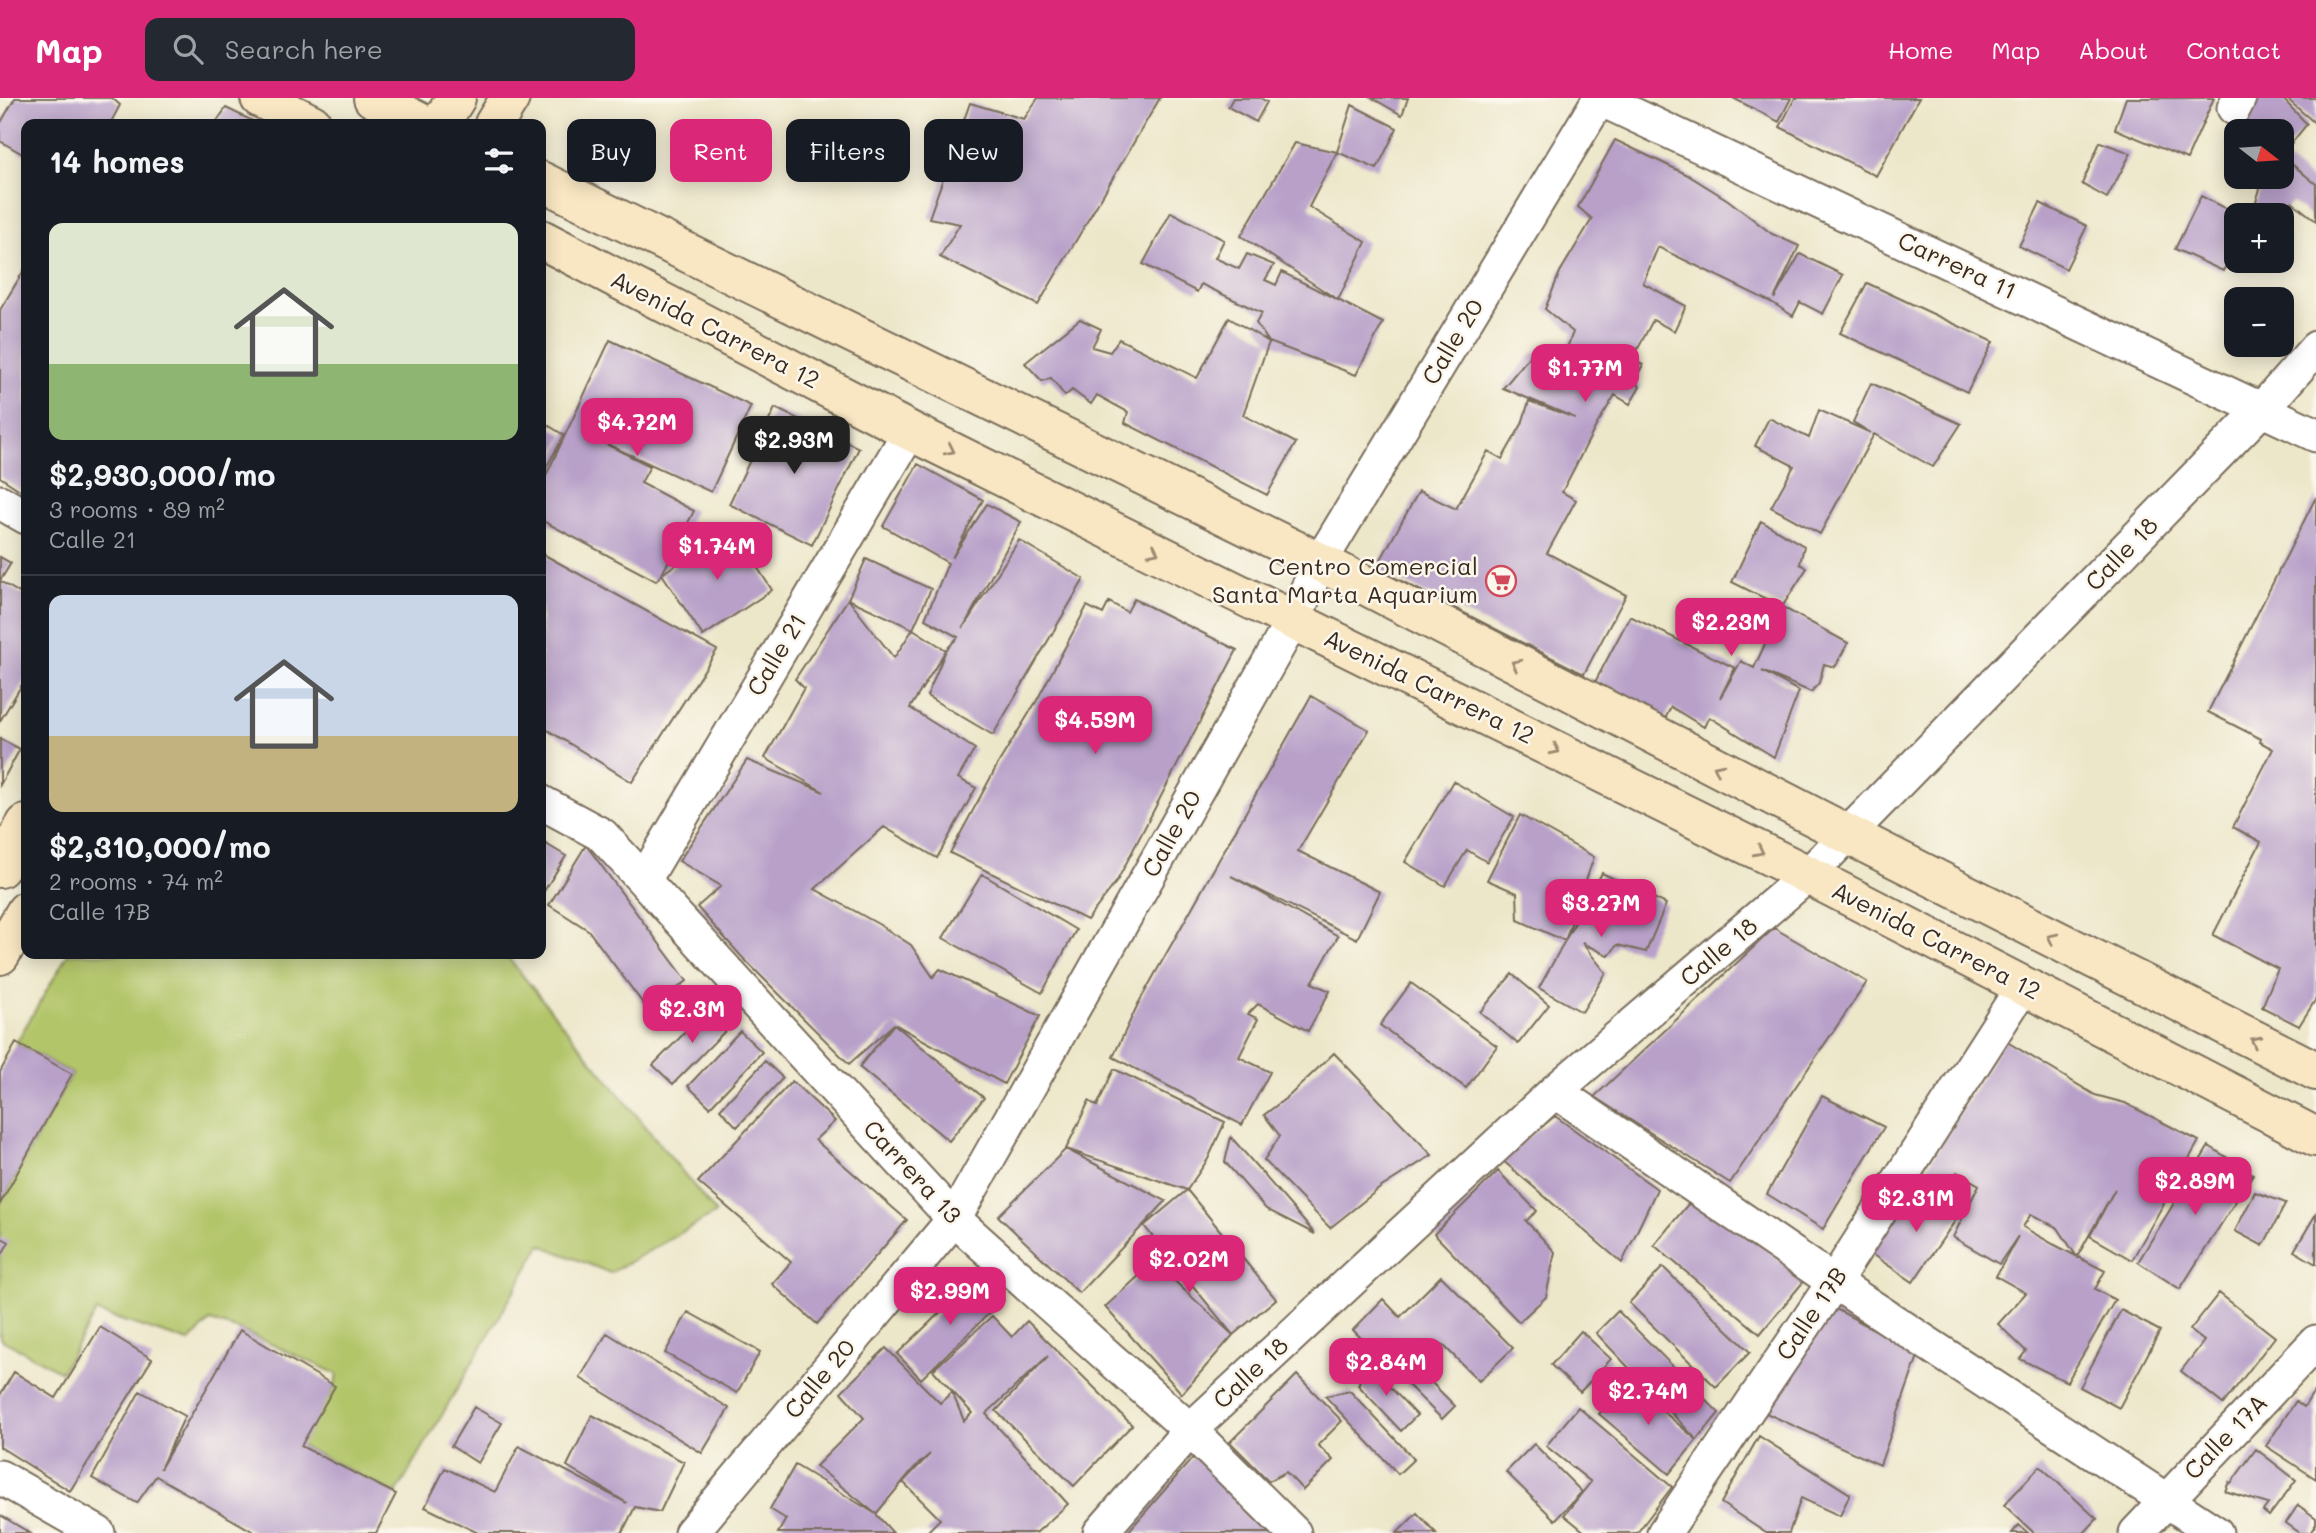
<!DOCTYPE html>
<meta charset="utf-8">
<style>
body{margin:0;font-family:Mali,sans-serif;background:#242831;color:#f1f3f6;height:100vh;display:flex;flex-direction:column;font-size:26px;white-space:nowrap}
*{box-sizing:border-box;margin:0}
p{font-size:23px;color:#9ea1a6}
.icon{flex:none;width:38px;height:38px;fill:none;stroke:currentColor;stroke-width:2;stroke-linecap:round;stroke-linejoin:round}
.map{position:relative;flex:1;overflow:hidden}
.sheet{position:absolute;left:21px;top:21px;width:525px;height:840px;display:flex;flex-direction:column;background:#171b24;border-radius:14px;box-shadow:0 4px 18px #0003}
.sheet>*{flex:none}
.banner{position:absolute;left:567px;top:21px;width:665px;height:63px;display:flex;gap:14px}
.needle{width:46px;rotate:107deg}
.tools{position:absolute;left:2224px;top:21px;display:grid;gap:14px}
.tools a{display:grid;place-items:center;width:70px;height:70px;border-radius:14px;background:#171b24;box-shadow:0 4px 18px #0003;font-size:35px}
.price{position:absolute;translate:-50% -60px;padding:0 16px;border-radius:14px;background:#db2777;color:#fff;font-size:23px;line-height:46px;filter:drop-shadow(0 2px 4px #0008)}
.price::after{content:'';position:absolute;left:50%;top:42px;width:21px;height:16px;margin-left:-10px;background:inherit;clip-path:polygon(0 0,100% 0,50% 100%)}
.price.selected{background:#222;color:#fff}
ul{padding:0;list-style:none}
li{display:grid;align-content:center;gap:14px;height:371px;padding:0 28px}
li+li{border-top:2px solid #363941}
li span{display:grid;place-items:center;height:217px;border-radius:14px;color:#555}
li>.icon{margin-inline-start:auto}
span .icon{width:126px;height:126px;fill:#fffc;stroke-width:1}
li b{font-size:30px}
h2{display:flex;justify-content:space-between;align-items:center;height:84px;padding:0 28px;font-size:30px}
.chip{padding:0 24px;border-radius:14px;background:#171b24;box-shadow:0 4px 18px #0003;font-size:24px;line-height:63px}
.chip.selected{background:#db2777;color:#fff}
header{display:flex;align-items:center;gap:42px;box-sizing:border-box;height:98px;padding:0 35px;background:#db2777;color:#fff}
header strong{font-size:33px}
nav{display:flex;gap:38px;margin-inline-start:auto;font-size:24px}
.search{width:490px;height:63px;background:#242831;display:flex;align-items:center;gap:18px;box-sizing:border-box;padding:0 24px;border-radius:14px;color:#9ea1a6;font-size:26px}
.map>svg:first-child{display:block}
.green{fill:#b2c569;stroke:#767844;stroke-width:2}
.building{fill:#b8a0c9}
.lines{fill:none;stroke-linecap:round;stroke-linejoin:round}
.street-casing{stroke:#796c5a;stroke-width:37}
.secondary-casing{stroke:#796c5a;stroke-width:42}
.street{stroke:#fff;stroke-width:33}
.secondary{stroke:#f9e7c3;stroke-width:38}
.oneway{stroke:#9a8870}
.labels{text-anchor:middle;stroke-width:5;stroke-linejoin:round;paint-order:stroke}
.street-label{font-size:24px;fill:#3b2a1e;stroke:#fbf7ec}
.poi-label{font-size:24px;fill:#3b2a1e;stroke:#fbf7ec;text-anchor:end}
</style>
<header>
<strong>Map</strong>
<div class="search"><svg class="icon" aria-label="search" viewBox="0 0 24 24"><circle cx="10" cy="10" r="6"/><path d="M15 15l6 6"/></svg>Search here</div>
<nav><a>Home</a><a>Map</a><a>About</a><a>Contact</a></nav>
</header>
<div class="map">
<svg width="2316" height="1435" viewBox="0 0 2316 1435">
<rect width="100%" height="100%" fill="#fbf7ec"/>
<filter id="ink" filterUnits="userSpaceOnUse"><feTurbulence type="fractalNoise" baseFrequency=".0143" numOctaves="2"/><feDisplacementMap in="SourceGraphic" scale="14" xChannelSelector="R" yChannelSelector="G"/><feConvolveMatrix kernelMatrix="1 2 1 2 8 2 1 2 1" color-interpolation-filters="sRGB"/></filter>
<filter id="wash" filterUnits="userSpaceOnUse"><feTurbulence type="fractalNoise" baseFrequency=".00686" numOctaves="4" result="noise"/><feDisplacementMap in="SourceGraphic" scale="28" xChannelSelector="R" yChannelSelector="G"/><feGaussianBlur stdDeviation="1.57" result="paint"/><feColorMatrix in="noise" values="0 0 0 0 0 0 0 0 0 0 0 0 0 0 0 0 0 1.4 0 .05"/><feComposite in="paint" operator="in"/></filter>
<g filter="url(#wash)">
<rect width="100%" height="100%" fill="#ede7ca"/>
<path class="green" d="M68,856H499L510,862L716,1115L610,1175L541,1147L396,1396L297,1346L335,1288L337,1276L240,1232L210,1223L189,1244L96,1214L61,1274L0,1241V1106L72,976L16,945Z"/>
<g id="blocks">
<path class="building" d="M15,0H112L120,7L110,26H26V58L0,43V26Z
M1038,0H1160L1038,207L940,159L960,126L929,120L970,5L1024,21Z
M1233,0H1260L1267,4L1256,24L1228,9Z
M1372,0H1408L1402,17Z
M1733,0H1791L1779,24Z
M1795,0H1919L1876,78L1780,29Z
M2126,0H2214L2187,61L2115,31Z
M2258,0H2282L2307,26L2282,57V33H2236V55L2227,46Z
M2286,0H2316V26Z
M1352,7L1397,30L1377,71L1337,54Z
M226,10L259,26H215Z
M1615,42L1686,76L1728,102L1772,136L1799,148L1774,201L1800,156L1843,177L1823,216L1800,204L1793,218L1773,205L1658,149L1643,185L1686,208L1674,233L1653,222L1632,262L1643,267L1634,283L1640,289L1630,306L1615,297L1596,328L1562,394L1576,402L1547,455L1626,497L1584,576L1376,470L1419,393L1456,411L1488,353L1502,361L1522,326L1529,303L1575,320L1503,290L1533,254L1603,290L1561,266L1573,234L1545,211L1560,174L1592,121L1578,109Z
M2100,44L2131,55L2107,100L2082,86Z
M1295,45L1337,54L1309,109L1366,144L1338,202L1383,225L1356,277L1269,244L1256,225L1262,215L1201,186L1197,194L1143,166L1171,114L1224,142L1215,160L1239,171L1247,156L1274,167L1265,182L1276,187L1282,174L1338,202L1241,138Z
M2282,58L2316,86V123L2292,104L2281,117H2252L2263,81L2261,79H2282Z
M2201,98L2236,116V148L2223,173L2175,151Z
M2040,105L2087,128L2066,171L2019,148Z
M26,169V396L0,379V212Z
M1867,185L1993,244L1967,294L1840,235Z
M1229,220L1269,244L1243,317L1296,345L1267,397L1125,325L1128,314L1097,297L1091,306L1072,292L1065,298L1051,280L1042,283L1025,265L1080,221L1101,231L1092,249L1110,254L1119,241L1197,280Z
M610,242L751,308L711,394L600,343L650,368L641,385L694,413L662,476L656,483L541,422V388Z
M1871,285L1961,326L1933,369L1874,336L1820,436L1771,409L1794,368L1755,348L1769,320L1809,340L1819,312L1871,335L1853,324Z
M775,310L859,350L812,447L729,406Z
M541,323L564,337L541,379Z
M918,366L983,402L952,460L987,406L1021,424L963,530L1019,442L1084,481L993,637L927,598L946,552L958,539L925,521L948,465L883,428Z
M2316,399V901L2299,928L2262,909L2278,871L2213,837L2261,744L2233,729L2273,651L2260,644L2261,641L2208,614Z
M1761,423L1804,448L1800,466L1807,470L1782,509L1848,545L1835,569L1824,566L1819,585L1811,594L1762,573L1799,593L1774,659L1709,619L1704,629L1671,609L1665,621L1595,584L1630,518L1735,570L1720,600L1741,563L1754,570L1782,509L1732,484Z
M731,429L772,492L703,538L662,476Z
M541,455L717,552L632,684L541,628Z
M0,459L11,465L0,483L26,499V580L0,623Z
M866,461L931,491L913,531L848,501Z
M848,501L894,560L913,531L946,552L910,610L975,651L958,680L976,690L937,760L884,729L815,791L880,827L911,847L933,879L940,871L1040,918L1004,986L894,926L984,1000L949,1043L859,969L894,926L849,966L741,858L697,809L721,788L679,763L747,662L824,694L765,660L804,590L795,581Z
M1134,501L1237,552L1117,783L1087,822L950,755L999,664L1036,604L1087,508L1103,516L1109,504L1127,514Z
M1311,598L1369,632L1298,753L1380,794L1357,841L1231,778L1338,838L1312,885L1330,893L1308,933L1258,906L1248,916L1258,921L1239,959L1270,974L1242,1027L1113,959L1138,906Z
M0,641L20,651L0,687Z
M1453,683L1514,719L1487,764L1467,752L1445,788L1405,764Z
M1520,717L1594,759L1565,843L1518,822L1517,795L1487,782Z
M541,743L566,758L541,798Z
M586,747L687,883L648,912L588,832L549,807Z
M1602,775L1666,806L1646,854L1617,847L1609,858L1582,845L1606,875L1582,914L1539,890Z
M982,776L1076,832L1042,895L943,840Z
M1774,830L1867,884L1730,1085L1594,999Z
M1512,876L1549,907L1518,946L1480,914Z
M1411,885L1497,948L1466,990L1380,927Z
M712,907L731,927L673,986L653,967Z
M740,933L762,954L710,1009L688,988Z
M2004,942L2095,997L2125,1005L2199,1043L2132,1162L2090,1138L2115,1091L2077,1159L2058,1130L2031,1116L2023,1129L2053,1146L2105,1173L2095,1191L2115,1202L2067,1284L2020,1261L2026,1253L1998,1226L2026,1195L1996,1178L2018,1138L1999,1166L1953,1139L1979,1087L1957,1074L1950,1086L1922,1078Z
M16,945L72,976L0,1106V974Z
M1334,955L1432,1057L1380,1090L1330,1130L1264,1062L1280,1038L1264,1017L1290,997Z
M765,963L783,980L737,1029L720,1011Z
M1114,971L1225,1024L1208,1061L1187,1092L1066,1051L1089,1003L1097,1008Z
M792,983L835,1023L815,1042L907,1122L817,1226L772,1186L791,1164L698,1084Z
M1822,998L1884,1029L1823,1131L1767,1096Z
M1555,1018L1657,1091L1622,1165L1501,1061Z
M1231,1039L1315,1136L1266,1111L1225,1064Z
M2209,1048L2253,1076L2180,1191L2138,1164Z
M1066,1051L1166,1103L1079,1195L998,1118Z
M1498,1073L1537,1113L1526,1123L1555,1154L1546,1199L1519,1224L1434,1136Z
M1187,1092L1276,1201L1233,1237L1182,1296L1105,1209L1154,1164L1233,1237L1144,1128Z
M1699,1093L1804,1183L1760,1236L1654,1147Z
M1940,1094L1964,1110L1913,1184L1870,1155L1910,1097L1929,1110Z
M2255,1094L2286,1105L2263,1148L2235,1133Z
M2316,1116V1166L2294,1153Z
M0,1139L9,1144L0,1160Z
M1663,1169L1750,1254L1716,1289L1629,1205Z
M979,1177L1003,1202L921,1281L897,1256Z
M1441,1178L1513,1250L1479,1283L1442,1246L1424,1264L1414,1254L1406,1259L1455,1308L1442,1321L1353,1232L1383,1201L1400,1219Z
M2219,1195L2275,1239L2223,1306L2181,1273L2204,1243L2190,1232Z
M1834,1210L1919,1255L1880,1367L1766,1315Z
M2121,1212L2160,1233L2119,1310L2080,1289Z
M1618,1213L1719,1315L1697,1342L1596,1235Z
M688,1214L760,1254L737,1295L665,1255Z
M992,1218L1012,1239L1027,1223L1132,1327L1074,1388L996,1313L1048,1258L986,1316L1068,1406L1036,1435H926L940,1421L903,1384L930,1356L914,1370L876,1416L816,1368L864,1320L841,1294L886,1250L940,1305L952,1294L964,1323L972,1315L933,1272Z
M100,1229L152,1261L70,1393L0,1349V1297L14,1274L56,1300Z
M240,1232L335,1288L301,1348L396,1396L376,1435H251L252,1433L156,1378L137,1405L92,1380L140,1293L185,1318L160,1371Z
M1581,1233L1611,1261L1580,1294L1551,1267Z
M607,1235L729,1310L702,1355L580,1280Z
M1367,1265L1417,1317L1401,1333L1358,1287Z
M1297,1277L1342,1323L1318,1347L1333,1362L1303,1392L1286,1374L1269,1383L1230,1344Z
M1627,1283L1697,1342L1669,1376L1599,1316Z
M2316,1290V1381L2266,1348L2296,1303L2304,1309Z
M1350,1293L1414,1361L1398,1376L1325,1298Z
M474,1309L502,1325L478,1365L451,1348Z
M1578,1309L1672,1389L1637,1435H1586L1564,1417L1591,1384L1546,1348Z
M592,1317L684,1364L660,1414L635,1409L622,1435H478L425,1409L445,1370L495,1394L519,1348L627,1405L567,1368Z
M1759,1338L1850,1396L1840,1418L1801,1400L1789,1435H1766L1721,1405Z
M1534,1346L1582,1394L1555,1422L1506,1374Z
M2256,1351L2296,1382L2269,1418L2263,1413L2268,1406L2225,1393L2229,1384L2231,1385Z
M1197,1355L1280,1435H1127Z
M795,1367L876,1416L893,1435H778L786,1421L770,1411Z
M2040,1368L2097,1421L2084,1435H2034L2004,1407Z
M2298,1407L2316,1420V1426L2310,1435H2300L2286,1425Z
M1417,1415L1436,1435H1397Z
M0,1417L30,1435H0Z
M2019,1427L2028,1435H2012Z"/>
</g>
</g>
<g filter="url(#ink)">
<use href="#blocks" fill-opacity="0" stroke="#796c5a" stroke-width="2"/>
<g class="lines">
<g class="street-casing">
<path id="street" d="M1598,0L2316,337
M2234,10L2239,0
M0,404L26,419
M541,704L602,737L954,1121L1190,1332L1294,1435
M644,782L910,333
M1555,993L1834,1184L2216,1435
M0,1379L98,1435
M691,1435L954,1121L1293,522L1320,464L1600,0
M1100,1435L1190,1332L1555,993L1808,777L2262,311L2316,250
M1664,1435L1834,1184L2024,887
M2136,1435L2316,1244"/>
</g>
<g class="secondary-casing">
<path id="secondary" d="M260,0L312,26
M373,0L423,26
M440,26L456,0
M494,26L510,0
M541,83L1320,464L1849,737L2316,973
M541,141L910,333L1808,777L2316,1039
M0,770L26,726
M0,857L26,813"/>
</g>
<use href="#street" class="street"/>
<use href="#secondary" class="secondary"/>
</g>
<defs><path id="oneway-chevron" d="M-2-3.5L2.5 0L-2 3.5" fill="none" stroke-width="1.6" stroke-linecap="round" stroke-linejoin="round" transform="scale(1.75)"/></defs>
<g class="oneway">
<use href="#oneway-chevron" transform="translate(950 352) rotate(26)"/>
<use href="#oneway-chevron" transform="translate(1154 453) rotate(26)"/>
<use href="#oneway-chevron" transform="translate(1516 566) rotate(-153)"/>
<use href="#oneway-chevron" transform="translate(1555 652) rotate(26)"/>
<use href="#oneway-chevron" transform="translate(1718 670) rotate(-153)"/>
<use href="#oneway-chevron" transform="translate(1759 753) rotate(26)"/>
<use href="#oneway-chevron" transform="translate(2052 840) rotate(-153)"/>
<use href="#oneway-chevron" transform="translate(2255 943) rotate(-153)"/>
</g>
</g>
<defs>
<g id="supermarket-ring" transform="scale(1.575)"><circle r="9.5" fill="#fbf7ec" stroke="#d1495b" stroke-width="1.5"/><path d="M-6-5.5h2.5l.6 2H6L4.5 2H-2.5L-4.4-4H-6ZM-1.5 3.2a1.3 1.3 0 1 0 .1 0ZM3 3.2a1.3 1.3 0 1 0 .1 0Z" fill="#d1495b"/></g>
</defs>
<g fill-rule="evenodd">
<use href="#supermarket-ring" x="1501" y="483"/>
</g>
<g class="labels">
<g class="street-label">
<text transform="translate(1957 168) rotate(25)" y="8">Carrera 11</text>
<text transform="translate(715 232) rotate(27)" y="8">Avenida Carrera 12</text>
<text transform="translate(1453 244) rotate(-59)" y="8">Calle 20</text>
<text transform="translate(2122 456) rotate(-46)" y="8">Calle 18</text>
<text transform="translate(777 557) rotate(-59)" y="8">Calle 21</text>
<text transform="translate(1429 589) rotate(26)" y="8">Avenida Carrera 12</text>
<text transform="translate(1172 736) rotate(-61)" y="8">Calle 20</text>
<text transform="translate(1936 843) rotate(27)" y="8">Avenida Carrera 12</text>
<text transform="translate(1719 854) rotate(-40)" y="8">Calle 18</text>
<text transform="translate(912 1074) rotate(47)" y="8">Carrera 13</text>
<text transform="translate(1812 1216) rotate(-56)" y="8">Calle 17B</text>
<text transform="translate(1251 1275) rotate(-43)" y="8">Calle 18</text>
<text transform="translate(820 1281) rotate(-50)" y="8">Calle 20</text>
<text transform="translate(2226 1339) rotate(-46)" y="8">Calle 17A</text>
</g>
<g class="poi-label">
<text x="1478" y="477">Centro Comercial<tspan x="1478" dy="28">Santa Marta Aquarium</tspan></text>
</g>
</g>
</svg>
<div class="tools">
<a><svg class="needle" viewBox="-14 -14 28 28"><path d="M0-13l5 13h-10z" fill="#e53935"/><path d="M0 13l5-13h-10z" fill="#9ea1a6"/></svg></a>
<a>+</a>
<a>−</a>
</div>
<b class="price" style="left:1585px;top:306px">$1.77M</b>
<b class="price" style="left:637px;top:360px">$4.72M</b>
<b class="price selected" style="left:794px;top:378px">$2.93M</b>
<b class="price" style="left:717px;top:484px">$1.74M</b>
<b class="price" style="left:1731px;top:560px">$2.23M</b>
<b class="price" style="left:1095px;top:658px">$4.59M</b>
<b class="price" style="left:1601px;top:841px">$3.27M</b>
<b class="price" style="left:692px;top:947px">$2.3M</b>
<b class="price" style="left:2195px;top:1119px">$2.89M</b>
<b class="price" style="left:1916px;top:1136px">$2.31M</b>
<b class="price" style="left:1189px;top:1197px">$2.02M</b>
<b class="price" style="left:950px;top:1229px">$2.99M</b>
<b class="price" style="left:1386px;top:1300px">$2.84M</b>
<b class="price" style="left:1648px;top:1329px">$2.74M</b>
<div class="banner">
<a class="chip">Buy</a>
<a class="chip selected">Rent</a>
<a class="chip">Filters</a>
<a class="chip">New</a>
</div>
<section class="sheet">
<h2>14 homes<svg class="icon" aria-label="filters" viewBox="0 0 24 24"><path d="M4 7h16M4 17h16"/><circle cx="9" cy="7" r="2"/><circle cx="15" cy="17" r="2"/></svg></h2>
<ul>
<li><span style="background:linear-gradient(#dfe7d0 65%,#8fb573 0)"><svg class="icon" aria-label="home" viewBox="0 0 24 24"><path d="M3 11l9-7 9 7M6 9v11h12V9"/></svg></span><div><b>$2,930,000/mo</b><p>3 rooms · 89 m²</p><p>Calle 21</p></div></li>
<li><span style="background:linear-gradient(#c9d6e8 65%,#c2b280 0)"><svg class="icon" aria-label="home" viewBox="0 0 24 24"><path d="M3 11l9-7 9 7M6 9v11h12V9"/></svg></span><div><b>$2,310,000/mo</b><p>2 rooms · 74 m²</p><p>Calle 17B</p></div></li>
</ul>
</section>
</div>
